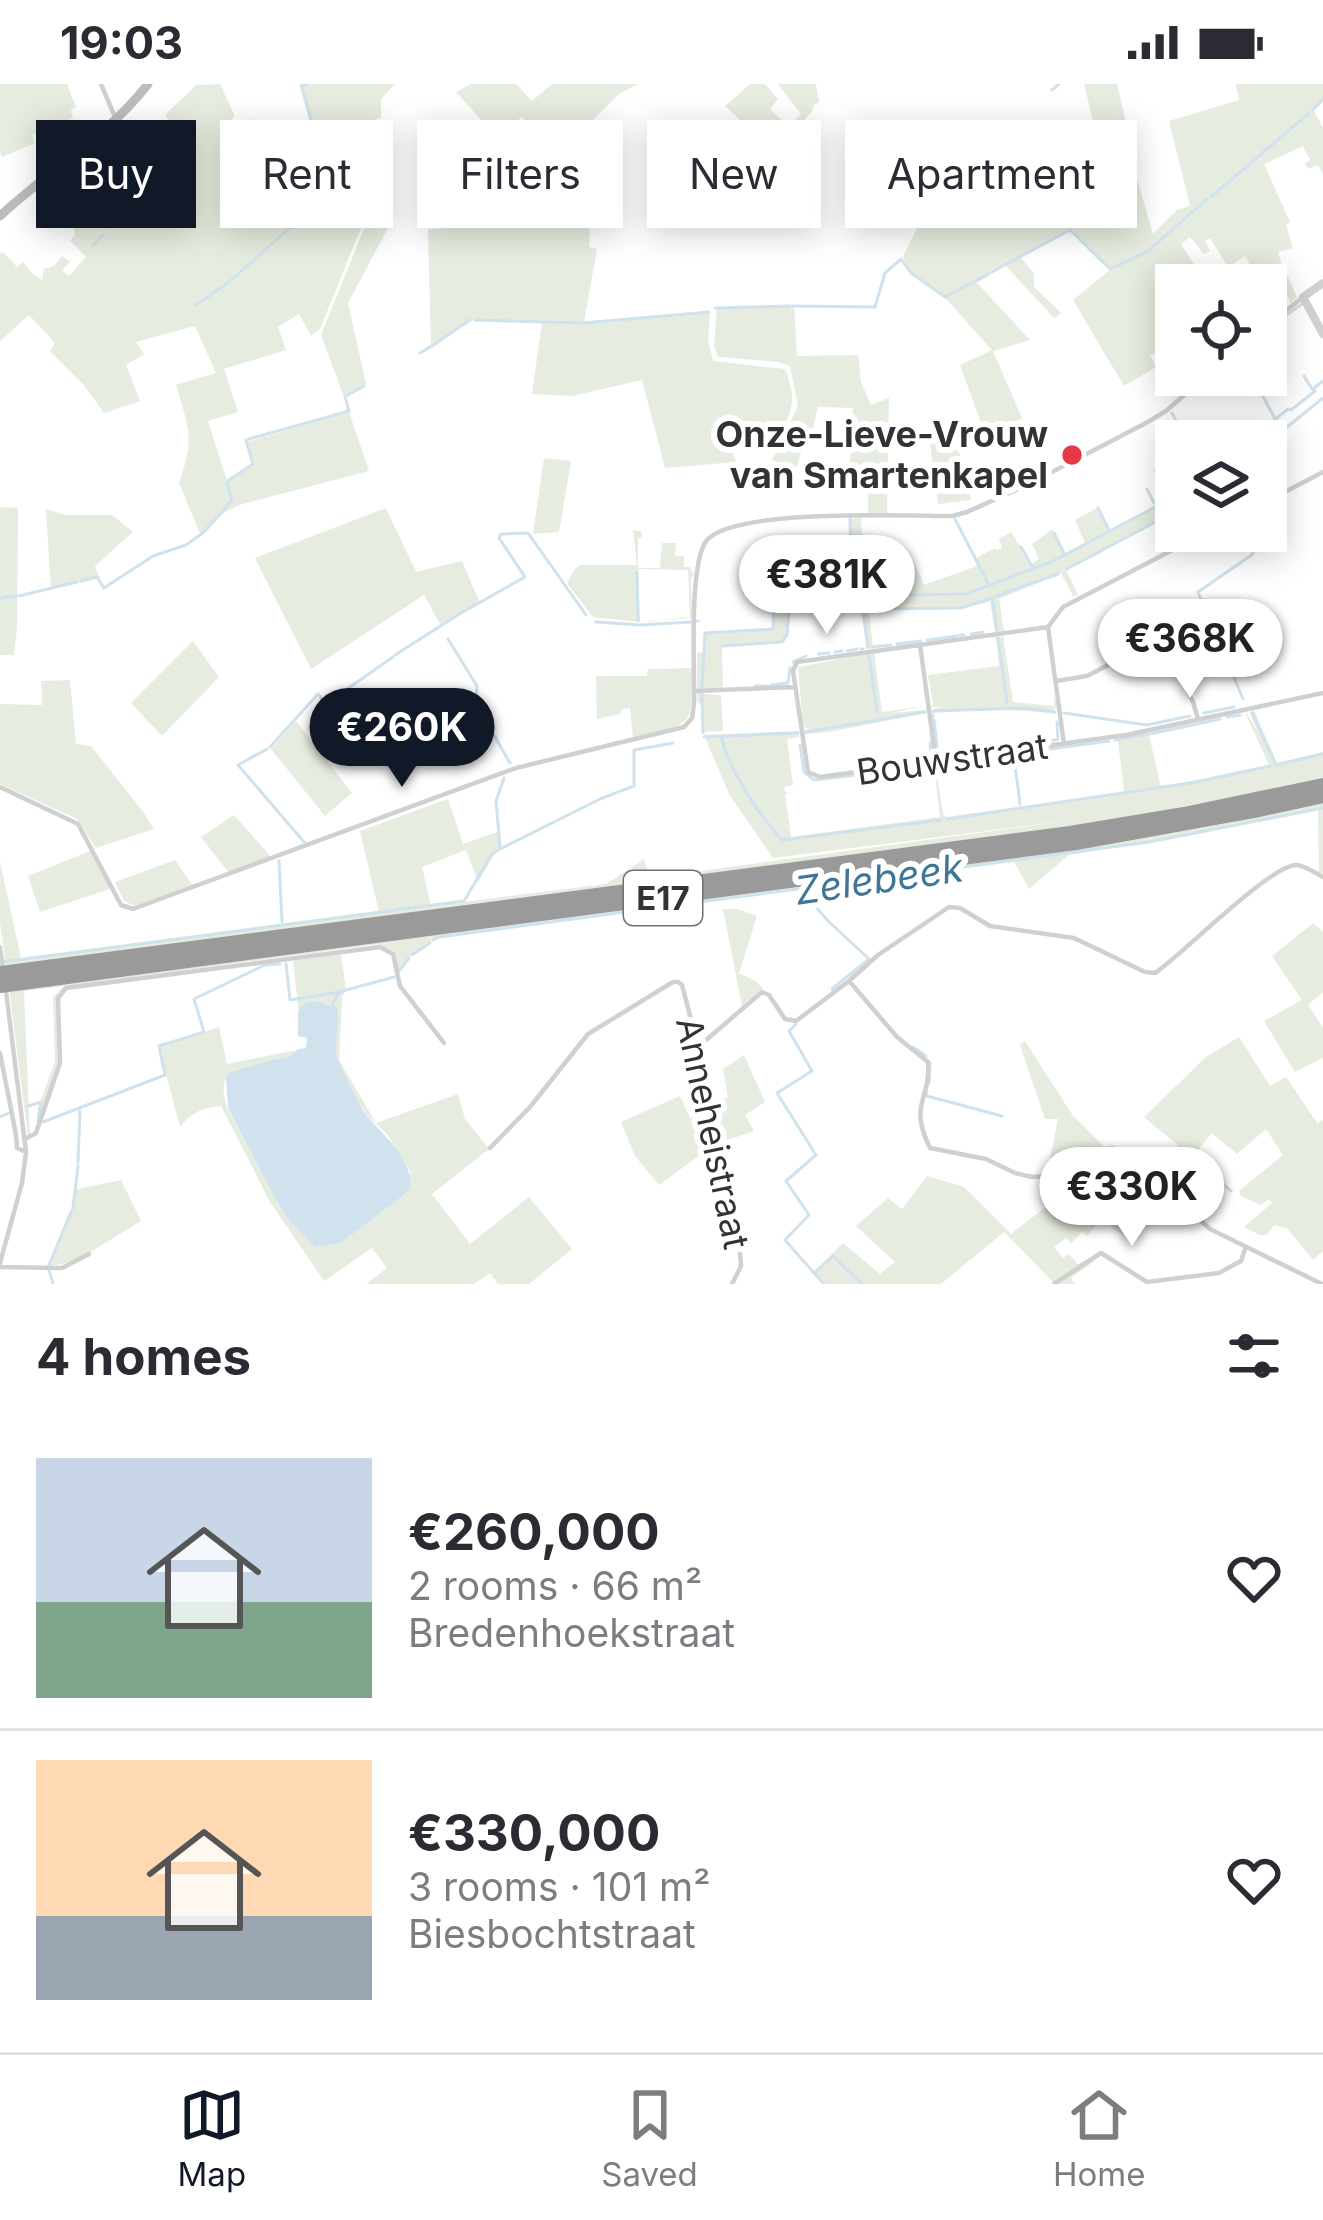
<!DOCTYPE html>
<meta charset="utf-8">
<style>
body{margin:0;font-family:Inter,sans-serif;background:#f2f2f3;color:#2b2b33;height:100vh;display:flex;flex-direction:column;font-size:45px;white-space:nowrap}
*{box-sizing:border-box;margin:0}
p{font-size:39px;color:#7c7c81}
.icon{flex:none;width:66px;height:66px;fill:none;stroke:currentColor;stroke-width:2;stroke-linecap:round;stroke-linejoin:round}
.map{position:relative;height:1200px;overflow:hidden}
.drawer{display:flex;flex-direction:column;background:#fff;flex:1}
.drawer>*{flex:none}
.top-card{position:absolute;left:36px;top:36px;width:1251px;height:108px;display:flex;gap:24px}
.controls{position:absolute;left:1155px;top:180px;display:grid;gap:24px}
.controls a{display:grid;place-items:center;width:132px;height:132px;border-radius:0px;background:#fff;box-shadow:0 6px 30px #0003;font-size:60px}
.price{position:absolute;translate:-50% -102px;padding:0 27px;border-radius:42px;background:#fff;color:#222;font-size:39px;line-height:78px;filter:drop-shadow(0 3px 6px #0008)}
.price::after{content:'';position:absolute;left:50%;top:72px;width:36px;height:27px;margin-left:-18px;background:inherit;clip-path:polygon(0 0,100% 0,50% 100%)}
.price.active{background:#111827;color:#fff}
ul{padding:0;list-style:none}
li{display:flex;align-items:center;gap:36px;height:300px;padding:0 36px}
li+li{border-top:3px solid #e1e1e2}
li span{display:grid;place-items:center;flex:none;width:336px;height:240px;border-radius:0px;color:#555}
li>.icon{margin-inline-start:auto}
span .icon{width:144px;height:144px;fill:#fffc;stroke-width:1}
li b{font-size:51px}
h2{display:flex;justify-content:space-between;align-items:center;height:144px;padding:0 36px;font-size:51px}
.tag{padding:0 42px;border-radius:0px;background:#fff;box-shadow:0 6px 30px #0003;font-size:42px;line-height:108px}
.tag.active{background:#111827;color:#fff}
.status{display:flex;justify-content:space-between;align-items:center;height:84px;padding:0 60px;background:#fff;direction:ltr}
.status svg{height:33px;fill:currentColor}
.tab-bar{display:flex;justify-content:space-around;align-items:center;height:168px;border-top:3px solid #e1e1e2;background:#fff;font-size:33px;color:#7c7c81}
.tab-bar a{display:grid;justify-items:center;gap:6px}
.tab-bar .active{color:#111827}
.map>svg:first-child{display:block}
.green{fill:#e6ecdf}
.water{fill:#cfe2ee}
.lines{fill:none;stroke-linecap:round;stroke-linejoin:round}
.stream{stroke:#cfe2ee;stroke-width:3}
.minor{stroke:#d0d0d0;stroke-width:4.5}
.tertiary{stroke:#d0d0d0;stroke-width:8}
.secondary{stroke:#bdbdbd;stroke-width:9}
.motorway{stroke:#9a9a9a;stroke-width:14}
.poi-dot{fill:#e63946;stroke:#fff;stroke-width:4.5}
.labels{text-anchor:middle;stroke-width:12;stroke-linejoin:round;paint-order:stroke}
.shield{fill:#fff;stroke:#707070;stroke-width:3}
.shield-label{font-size:33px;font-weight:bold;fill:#333}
.poi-label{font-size:36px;font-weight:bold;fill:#333;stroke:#fff;text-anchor:end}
.street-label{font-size:36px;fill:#333;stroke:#fff}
.water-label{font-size:39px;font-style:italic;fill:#3f7597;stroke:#fff}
</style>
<div class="status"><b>19:03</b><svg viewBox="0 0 49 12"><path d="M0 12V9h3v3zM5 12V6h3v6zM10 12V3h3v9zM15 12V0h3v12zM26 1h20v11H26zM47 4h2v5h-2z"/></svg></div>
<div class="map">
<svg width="1323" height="1200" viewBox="0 0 1323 1200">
<rect width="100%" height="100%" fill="#fff"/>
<path class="green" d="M0,0H67L76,23L71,26L73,34L32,51L35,59L2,73L0,68Z
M220,0L235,32L220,47L238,95L243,94L245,97L258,91L257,86L298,61L313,75L312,96L317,117L304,134L363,139L320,245L311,252L299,230L278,243L286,266L224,285L238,328L208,337L227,397L255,381L247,358L349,328L369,387L239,421L225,428L201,452L179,399C195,354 189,345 176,301L216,289L195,242L136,258L144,270L126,281L140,317L104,329L83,300L50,267L55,259L29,231L0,257V170L3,168L17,183L23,178L34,191L42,196L44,185L54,182L62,172L70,178L62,186L69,192L86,173L70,157L75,151L73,140L61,132L79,117L102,142L110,135L97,123L108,113L118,123L130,112L133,115L155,93L171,113L166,117L169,122L178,117L152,84L169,70L155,49L176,46L165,31L196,1Z
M299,0H395L381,15V34L314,51Z
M471,0H516L532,17L552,0H638L619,10L557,71L522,33L500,49L494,50L456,8Z
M750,0H765L778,15L770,25L789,43L801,30L778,0H816L819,19L814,20L812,27L777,71L725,22Z
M1084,0H1117L1131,59L1128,64L1153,150L1177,126L1190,122L1169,37L1239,16L1236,0H1323V14L1308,30L1314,27L1323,44V90L1318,81L1308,85L1305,80L1310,76L1303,62L1264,80L1290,138L1286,141L1293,164L1278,168L1285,193H1288L1297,213L1291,219L1278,190L1260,198L1245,172L1228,183L1210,154L1205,157L1210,167L1204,170L1190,153L1181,160L1194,180L1181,189L1190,201H1176V251L1165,260L1166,263L1150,272L1156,283L1124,302L1073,216L1110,186L1070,145L1020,172L1034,190V203L1061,229L1054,234L1004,180L988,188L989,192L977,199L1030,256L993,267L1022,334L986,352L960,281L992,266L946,215L909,187L903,173L935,107L949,94L961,131L1038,93L1053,125L1106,90Z
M593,41L589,163L597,165L584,238L710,228L708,256L713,277L785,285C795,311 795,323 781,348C763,343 744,335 726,342L736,378L665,384L642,296L572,312L532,310L542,238L474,235L431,263L428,145L474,143L502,134Z
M384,116V137L388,144L348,219L366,300L344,313L321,251L368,135L373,126Z
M717,223H794L797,272L858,271L861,298L871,321L889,314L887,429H868V382L850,381L853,324L818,323L812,348L808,347L796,384L772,376L798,322L790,282L779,278L718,273L714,261Z
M964,355L966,361L959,366L971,416L938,420L930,360Z
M1176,359V429L1066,486L1079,512L1075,511L1074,514L1061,489L999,515L1004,547L995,548L990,517L963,525L869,526L873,564L867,565L861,526L789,528L788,551L784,558L722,563L723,604L704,605L703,610L721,611L723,647L703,648V626L697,616V569L704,568V548L772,545V514L867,510L852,474L851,435L861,434L863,465H887L910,514L895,478L911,472L924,501L977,482L974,475L995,464L997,466L1002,464L999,455L1011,448L1031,480L1039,475L1032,460L1052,445L1064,470L1085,459L1075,436L1097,424L1110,446L1169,414L1153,386L1170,376L1166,365Z
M544,374L571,377L559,448L533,450Z
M0,423L18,424L17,545L14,571H0Z
M386,424L416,488L462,477L480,519L441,542L424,511L311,585L255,474Z
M46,425L65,431H112L133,448L95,482L99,494L51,506Z
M633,446L642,448V453L638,454V484H660L662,459H676L675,472H684V483H690L694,491L691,494L692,534L643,538L690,533L688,486L638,485L640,538L593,533L567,499L575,485L581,481H637Z
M1003,551L1013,618L1054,622V611L1057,624L1054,625L1055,630C1015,624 974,626 933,629V625L943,623H931L933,620L928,591L999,582L996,552L1001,554Z
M193,557L219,593L162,652L131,619Z
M874,568L882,628L926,622L890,629L924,626L926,629L829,648L805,650V647L810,645L803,643L798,583Z
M692,584C692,648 693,637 633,654L630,624L621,625V630L597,635L596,592H647L648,585Z
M70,596L76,660L91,662L144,729L154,745L96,764L77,735L0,700V620L42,621L41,597Z
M1254,626L1277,679L1323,668V696L1282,706L1116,736L6,882L0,838V778L21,874L379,828L360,747L448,715L463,760L500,747L501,766L494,770L478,798L466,766L422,783L431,822L606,800L644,775L649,794L1081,735L773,774L729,710L704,651L799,647V653L787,655L793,701L784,703L785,708L789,709L785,710L791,753L940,733L934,683L905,686V683L935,679L943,730L947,733L1124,708L1118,657L1149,651L1161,703L1269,681L1246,630V628L1259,650L1250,629Z
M296,637L352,709L325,732L271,665Z
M1323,718V789L1319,788L1318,725L1151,758L1069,771L1029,805L1014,778L438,852L408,873L398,887L393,867L380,860L69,902L58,909L56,915L60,974L40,1035L38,1024L55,977L53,913L65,902L24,907L30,1052L28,1053L9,904L1064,766L1212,742Z
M234,731L272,774L229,789L201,753Z
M90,767L110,805L40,828L28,792Z
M175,776L193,802L135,822L124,817L115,798Z
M723,825H738L757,832L739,889L757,898L763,904L742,922Z
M1313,839L1323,848V908L1308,921L1323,944V974L1295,988L1264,937L1302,916L1272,872Z
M341,870L346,906L342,913L339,976L376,1039L458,1010L465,1035L489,1065L432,1110L470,1160L529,1113L572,1165L529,1200H498L490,1189L474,1200H366L387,1184L372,1164L324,1197L270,1118L221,1022C201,1024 192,1028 180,1043L159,964L219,943L227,980L292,967L295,969L287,974L275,975L232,988C219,998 224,1010 227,1024L288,1135L342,1158L358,1145L411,1089L387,1050L367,1031L300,938L293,877Z
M1239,953L1270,1002L1286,993L1317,1039L1323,1036V1167L1313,1176L1287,1144L1274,1141L1267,1151H1260L1244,1143L1272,1119L1269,1115L1261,1121L1241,1112L1239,1107L1283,1071L1266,1045L1237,1070L1212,1049L1189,1077L1181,1071L1170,1086L1166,1084L1180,1063L1144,1033L1206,973Z
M1025,957L1073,1032L1105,1063L1113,1061L1141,1094L1071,1088L1047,1090L1058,1035H1045L1020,961Z
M744,971L765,1018L745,1031L754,1047L719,1059L712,1015L728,1014L723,985Z
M680,1012L690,1034L710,1026L715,1060L659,1101L635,1072L621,1038Z
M927,1092L964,1103L1011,1150L1083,1094L1153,1101L1158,1104L1122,1151L1101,1135L1087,1152L1082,1148L1071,1159L1066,1154L1054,1163L1063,1174L1069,1170L1078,1180L1089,1174L1093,1178L1071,1194L1075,1200H1055L1004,1148L941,1200H823L813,1189L843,1159L880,1190L895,1178L856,1142L888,1114L902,1125Z
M121,1096L141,1137L74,1178L49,1182L66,1143L77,1105Z"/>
<path class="water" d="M315,917L337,923C340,939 335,954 336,970C337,976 360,1022 364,1028C382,1051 415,1075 410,1106L342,1158L315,1163L288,1135L272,1108L228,1024L226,993L231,988L275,975L287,974L298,965L306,964L307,954L298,952V927L305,919Z"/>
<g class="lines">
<path class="stream" d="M307,0L302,2L303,7L321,72L312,75
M1052,6L1059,0
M1312,27L1323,15
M1211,113L1309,29
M78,115L105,144
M276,156L316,120L311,99V78
M93,162L103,151
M196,221L229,198L274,158
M793,222L875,223L885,189L901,175L911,189L945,213L1070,146L1110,185L1147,168L1207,115
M715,224L790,222
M1285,232L1302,220
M475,236L583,239L709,228
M432,262L470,236
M420,269L430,263
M1304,292L1312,305
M1258,303L1274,333
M348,311L364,302
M1172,329L1187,357
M249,355L349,327L345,312
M1249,357L1288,325L1291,326L1315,307L1314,304L1323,297
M1266,360L1323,314
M1147,405L1154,419
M1098,424L1108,444
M850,434L851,464L848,465L871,519
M955,435L989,501
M1243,447L1253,470L1198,508L1243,615
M1054,449L1064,469
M1021,463L1032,482
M1067,485L1176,427
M637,488L638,537
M81,497L97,493L104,504L153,472L186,461L204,448L232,416L227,399L229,396L253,380L246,356
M55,503L76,498
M910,511L966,510L1053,477L1176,412
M19,512L52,504
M996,512L1058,490
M0,514L16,512
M993,518L997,546
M868,525L960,524L993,514
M863,527L868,563
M697,537H698
M596,538L640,541L691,538
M971,550L983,548
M960,551H964
M998,554L1007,618
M448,555L477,602L476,613L484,634L510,679
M927,556L957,552
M897,560L921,557
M723,562L782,558L787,551L789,527L865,525
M873,563L891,561
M861,565H863
M847,567L857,565
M835,568L842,567
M819,570L829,569
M395,571L461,529L525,493L499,454L501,450L528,449L586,531
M869,572L877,628
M793,578L806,572
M771,601L788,599L790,584
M755,602H767
M702,603L705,549L773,545L774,515L907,511
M702,610L703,649
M330,617L393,573
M933,627L1025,624L1055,628
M1064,629L1147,641L1190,632
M1204,629L1234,623
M1252,629L1276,681L1323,670
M933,631V633
M1227,633L1240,631
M934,636L935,642
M935,645L936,652
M805,648L925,628
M1150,650L1220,635
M721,652C728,684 760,733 782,756L941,736
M704,653L798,649
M936,655L937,661
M1115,656L1148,650
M1039,660L1058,655L1057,638
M800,661L804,688L814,696L891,687
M270,663L318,610L326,620
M1016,663L1020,662
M937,664L939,670L944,672L985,667
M267,665L238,681L304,758
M1050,665L1109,657
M993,666L1012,663
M1042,666H1045
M923,676L931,671L930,659
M940,680L1035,667
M858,684L919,676
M906,685L935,681
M1020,720L1014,673L1032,670
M947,735L1197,698L1270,682
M500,763L496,717L504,694
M279,777L282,838
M803,807L827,836L869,875L832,905L834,908
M433,856L439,853L1149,758L1323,724
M412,871L430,859
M2,878L464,817L492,770L498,766L600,715L634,702V666L673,659
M286,880L290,916L339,908
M399,887L409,874
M248,889L265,881L280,880
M332,921L339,908L394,893
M796,940L789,947L812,987L777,1009L816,1071L786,1097L809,1131L785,1156L814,1189L833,1172L862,1200
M913,963L926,972
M929,999L930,979
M926,1008L927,1012L1002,1032
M28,1022L41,1018L38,1037
M0,1033L9,1029
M43,1038L165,991L159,962L204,948L194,915L246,890
M78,1079L80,1026
M1211,1090L1215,1094
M1218,1096L1231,1107
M73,1124L78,1082
M49,1181L71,1128
M49,1186L53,1200
M814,1189L824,1200"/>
<path class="minor" d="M101,0L115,33
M1266,243L1303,213
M1266,418L1323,388
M1048,543L797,578L793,587L808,688L820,693L1126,651L1323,609
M1048,543L1063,523L1209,447
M1048,543L1064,660
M920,561L936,677
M1056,597L1087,592L1149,560L1158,559L1164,562L1193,618L1198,635
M694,607L795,603
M0,703L78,740L121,821L133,825L516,684L684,643L692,634L694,620C695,587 688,479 707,456C735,424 907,432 952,432L967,428L1027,401L1146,339L1166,327L1207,291
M0,863L3,884
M850,898L897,953L928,978C931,1017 908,1019 930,1064L986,1075L1015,1089L1032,1093L1072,1090L1159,1100L1210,1145L1322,1200
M698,963L762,908L769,911L785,935L796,937L849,897L878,871L949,823L960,824L990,842L1074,854L1145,888L1155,889C1181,872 1272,779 1297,781C1305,782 1316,789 1323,793
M0,969L16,1051L17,1064L26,1068
M25,1055L36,1049L60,979L58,914L66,904L380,863L393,870L400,902L444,959
M490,1064L530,1023L588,950L673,898H678L682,901L709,1004L716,1056L740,1168L741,1182L732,1200
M0,1179L22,1099L26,1068L6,907
M0,1183L62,1184L89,1170
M1054,1200L1101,1169L1147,1198L1219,1189L1241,1177L1245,1165"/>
<path class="tertiary" d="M1323,199L1303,213L1323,250"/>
<path class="secondary" d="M0,132C48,87 108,52 148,0"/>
<path class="motorway" d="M0,889L1070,749L1184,730L1323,701
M0,902L1076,759L1259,726L1323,712"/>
</g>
<circle class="poi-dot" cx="1072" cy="371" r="12"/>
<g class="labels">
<rect class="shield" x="624" y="787" width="78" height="54" rx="9"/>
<g class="shield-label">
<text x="663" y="826">E17</text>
</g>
<g class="poi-label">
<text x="1048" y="363">Onze-Lieve-Vrouw<tspan x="1048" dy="41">van Smartenkapel</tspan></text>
</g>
<g class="street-label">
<text transform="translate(952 675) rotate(-8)" y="13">Bouwstraat</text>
<text transform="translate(713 1049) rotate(78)" y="13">Anneheistraat</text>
</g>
<g class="water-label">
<text transform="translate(879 795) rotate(-8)" y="14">Zelebeek</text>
</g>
</g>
</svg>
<div class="controls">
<a><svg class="icon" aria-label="locate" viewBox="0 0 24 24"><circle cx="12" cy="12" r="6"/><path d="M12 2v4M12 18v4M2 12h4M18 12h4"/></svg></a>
<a><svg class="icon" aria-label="layers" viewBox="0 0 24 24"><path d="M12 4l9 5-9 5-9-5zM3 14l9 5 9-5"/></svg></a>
</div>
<b class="price" style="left:827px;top:553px">€381K</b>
<b class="price" style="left:1190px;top:617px">€368K</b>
<b class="price active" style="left:402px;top:706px">€260K</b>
<b class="price" style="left:1132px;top:1165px">€330K</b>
<div class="top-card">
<a class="tag active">Buy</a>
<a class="tag">Rent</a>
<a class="tag">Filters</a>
<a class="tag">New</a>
<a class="tag">Apartment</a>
</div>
</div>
<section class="drawer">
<h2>4 homes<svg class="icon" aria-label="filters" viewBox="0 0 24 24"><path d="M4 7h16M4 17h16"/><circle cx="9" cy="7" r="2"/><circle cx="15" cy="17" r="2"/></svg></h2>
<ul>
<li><span style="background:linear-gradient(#c9d6e8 60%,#7fa58c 0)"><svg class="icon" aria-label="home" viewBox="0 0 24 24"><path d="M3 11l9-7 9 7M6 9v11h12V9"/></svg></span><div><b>€260,000</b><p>2 rooms · 66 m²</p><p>Bredenhoekstraat</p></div><svg class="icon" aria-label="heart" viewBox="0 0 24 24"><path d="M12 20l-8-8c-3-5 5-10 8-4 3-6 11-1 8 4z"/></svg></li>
<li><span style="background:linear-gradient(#ffd9b3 65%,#9aa5b1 0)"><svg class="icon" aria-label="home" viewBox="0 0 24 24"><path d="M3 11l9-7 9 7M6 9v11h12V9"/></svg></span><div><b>€330,000</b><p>3 rooms · 101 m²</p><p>Biesbochtstraat</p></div><svg class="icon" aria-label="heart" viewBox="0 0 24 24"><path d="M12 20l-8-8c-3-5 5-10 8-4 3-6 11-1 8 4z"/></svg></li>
</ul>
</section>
<nav class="tab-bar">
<a class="active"><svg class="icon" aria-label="map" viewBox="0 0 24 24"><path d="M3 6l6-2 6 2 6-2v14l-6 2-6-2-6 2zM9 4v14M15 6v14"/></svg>Map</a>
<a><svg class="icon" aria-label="saved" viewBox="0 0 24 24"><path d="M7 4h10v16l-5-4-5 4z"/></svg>Saved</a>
<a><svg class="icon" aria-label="home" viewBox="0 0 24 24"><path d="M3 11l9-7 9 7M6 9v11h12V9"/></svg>Home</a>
</nav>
